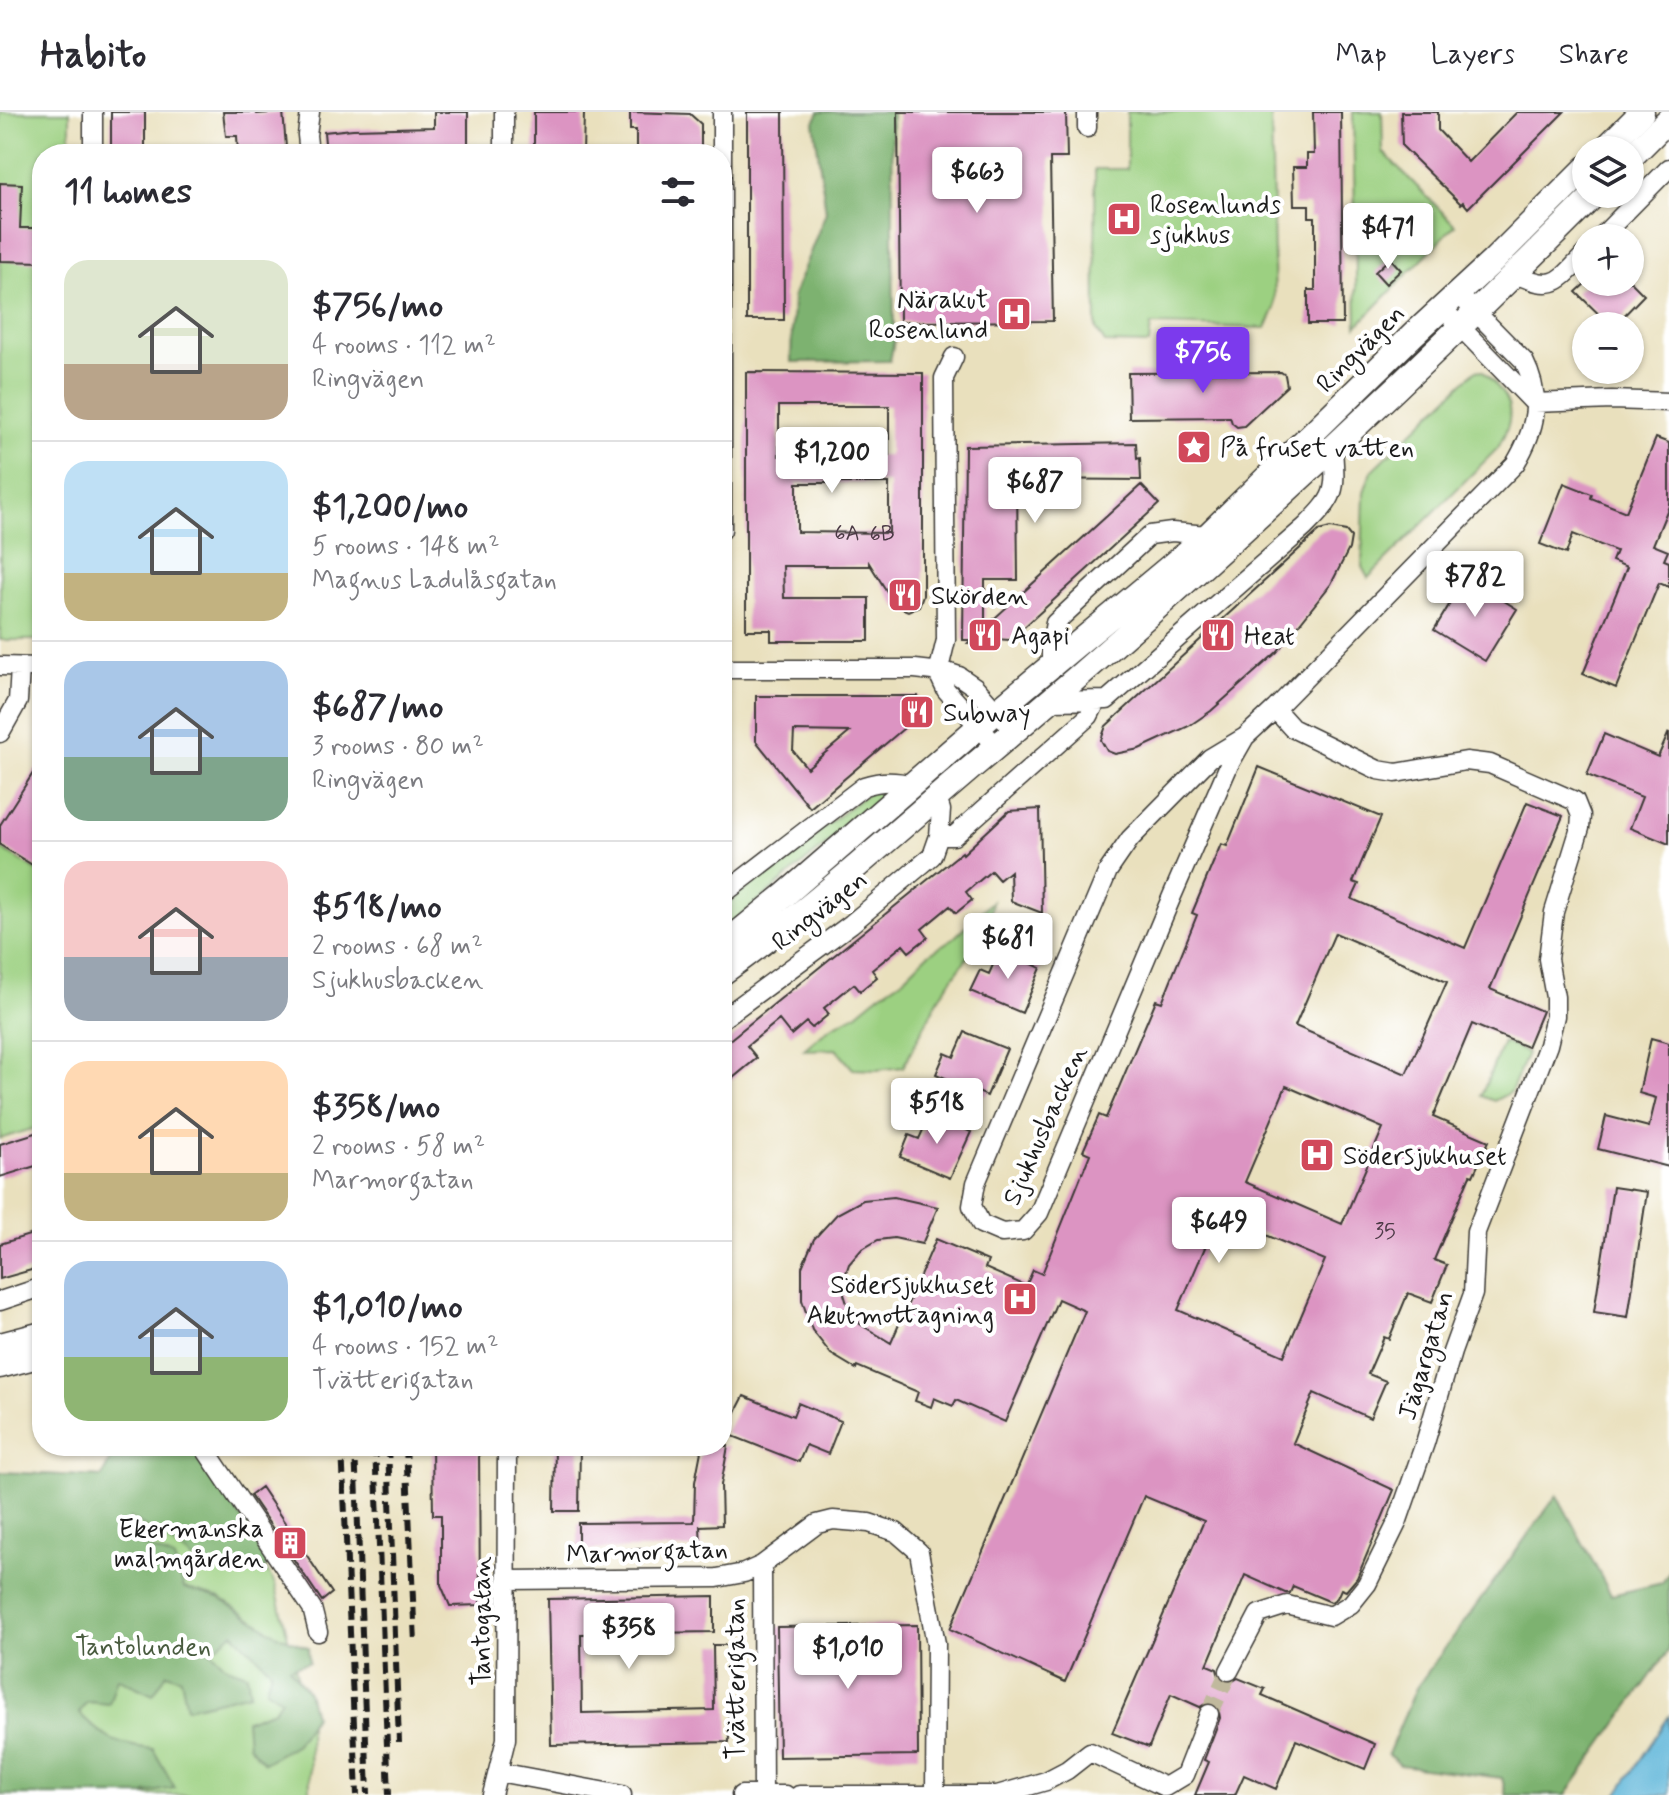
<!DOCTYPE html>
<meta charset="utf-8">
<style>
body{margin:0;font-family:Mynerve,sans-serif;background:#f7f7f7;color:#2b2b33;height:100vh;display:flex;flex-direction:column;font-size:30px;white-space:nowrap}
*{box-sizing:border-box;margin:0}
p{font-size:26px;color:#7c7c81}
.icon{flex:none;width:44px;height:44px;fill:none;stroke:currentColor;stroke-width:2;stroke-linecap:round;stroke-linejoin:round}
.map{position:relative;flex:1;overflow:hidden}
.drawer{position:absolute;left:32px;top:32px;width:700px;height:1312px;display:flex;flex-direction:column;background:#fff;border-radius:32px;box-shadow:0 2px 6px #0004}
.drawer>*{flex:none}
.controls{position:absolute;left:1572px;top:24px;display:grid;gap:16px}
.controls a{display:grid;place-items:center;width:72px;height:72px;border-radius:50%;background:#fff;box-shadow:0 2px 6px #0004;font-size:40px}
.price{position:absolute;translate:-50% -68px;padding:0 18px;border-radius:8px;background:#fff;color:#222;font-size:26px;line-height:52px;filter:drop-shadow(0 2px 4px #0008)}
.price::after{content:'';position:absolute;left:50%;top:48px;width:24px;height:18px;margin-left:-12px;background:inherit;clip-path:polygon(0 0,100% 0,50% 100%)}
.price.current{background:#7c3aed;color:#fff}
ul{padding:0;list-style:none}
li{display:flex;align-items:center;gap:24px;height:200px;padding:0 32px}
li+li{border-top:2px solid #e1e1e2}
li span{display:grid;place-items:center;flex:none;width:224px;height:160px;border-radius:24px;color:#555}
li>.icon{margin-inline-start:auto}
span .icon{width:96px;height:96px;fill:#fffc;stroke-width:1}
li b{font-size:34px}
h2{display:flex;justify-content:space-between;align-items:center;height:96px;padding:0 32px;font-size:34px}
header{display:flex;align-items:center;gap:48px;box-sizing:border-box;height:112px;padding:0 40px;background:#fff;border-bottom:2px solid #e1e1e2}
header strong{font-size:38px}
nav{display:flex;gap:44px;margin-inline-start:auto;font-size:28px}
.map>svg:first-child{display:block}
.green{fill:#9cd081;stroke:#5c764e;stroke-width:2}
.forest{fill:#7db26f;stroke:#4c6746;stroke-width:2}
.water{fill:#5ab4d8;stroke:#3b687a;stroke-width:2}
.building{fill:#dc94c2;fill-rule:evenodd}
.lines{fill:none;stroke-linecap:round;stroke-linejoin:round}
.street-tunnel{stroke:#c0b99d;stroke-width:18;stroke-dasharray:18 9;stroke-linecap:butt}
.street-casing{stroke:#3b3934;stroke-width:21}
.secondary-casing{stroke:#3b3934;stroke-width:27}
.street{stroke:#fff;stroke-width:18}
.secondary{stroke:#fff;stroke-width:24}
.rail{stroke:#1c1c1c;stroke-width:6;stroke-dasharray:12 6;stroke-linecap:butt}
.labels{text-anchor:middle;stroke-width:8;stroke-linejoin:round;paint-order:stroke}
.number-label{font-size:22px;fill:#4c3a46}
.poi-label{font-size:26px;fill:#1c1c1c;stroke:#fff;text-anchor:start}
.street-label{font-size:26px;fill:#1c1c1c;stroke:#fff}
.park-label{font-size:26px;fill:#495b3f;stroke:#fff}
</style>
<header>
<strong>Habito</strong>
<nav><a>Map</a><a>Layers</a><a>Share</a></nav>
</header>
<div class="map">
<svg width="1669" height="1683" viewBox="0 0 1669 1683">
<rect width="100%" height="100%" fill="#fff"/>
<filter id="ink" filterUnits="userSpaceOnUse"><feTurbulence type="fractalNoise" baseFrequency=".0125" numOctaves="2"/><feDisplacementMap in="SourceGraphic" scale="16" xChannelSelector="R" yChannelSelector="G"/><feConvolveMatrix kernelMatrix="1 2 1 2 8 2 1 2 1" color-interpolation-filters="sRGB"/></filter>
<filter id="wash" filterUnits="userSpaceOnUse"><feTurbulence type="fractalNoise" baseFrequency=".006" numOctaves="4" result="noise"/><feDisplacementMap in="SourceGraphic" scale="32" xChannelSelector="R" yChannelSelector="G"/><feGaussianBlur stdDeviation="1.8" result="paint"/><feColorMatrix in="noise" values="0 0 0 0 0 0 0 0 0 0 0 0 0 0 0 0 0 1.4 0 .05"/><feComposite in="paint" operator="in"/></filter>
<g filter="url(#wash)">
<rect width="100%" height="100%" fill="#e9e0bd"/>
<path class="green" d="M0,0H70V42H42V528H0Z
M1127,0H1271L1275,196L1266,216L1151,213L1149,232L1105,231L1096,217L1095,57H1127Z
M1353,0H1382L1383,40L1455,113L1357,214Z
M1482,258C1510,287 1519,298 1498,336L1368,466L1362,455L1364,380L1371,360L1475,259Z
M885,676L887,681L722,820V795L872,678Z
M0,736L42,762V1014L0,1027Z
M992,789L988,817L941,882L903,955L877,958L853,957L836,937L803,938L829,916L856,902L879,883L903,867L927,843L955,825Z
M1503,930L1527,941L1511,980L1494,989L1481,984Z
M117,1334H189L275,1472L309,1612L310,1683H0V1360L102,1365Z"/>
<path class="forest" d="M819,0H892L894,229L890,249L791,250L793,184L826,100L814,10Z
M117,1334H191L273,1451L255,1460L197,1451L182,1438L130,1406L125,1426L174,1447L184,1476L219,1486L279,1524L308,1535L309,1550L290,1556L308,1580L314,1604L296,1632L264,1651L248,1633L246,1608L274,1598L281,1587L266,1577L271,1558L233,1521L211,1539L227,1555L247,1562L250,1581L187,1596L181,1566L167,1561L153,1583L117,1566L109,1592L87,1590L79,1601C108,1629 113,1632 153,1637L175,1676L146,1681L145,1683H0V1360L102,1365Z
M1557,1383L1611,1483L1662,1471L1669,1460V1538L1566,1683H1506L1502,1666L1400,1653L1388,1642L1416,1576Z"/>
<path class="water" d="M1669,1604V1683H1617Z"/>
<g id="blocks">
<path class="building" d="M111,0H145V42H111Z
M223,0H256L257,2L283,0L286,35L268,38L269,42H238L237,24H226Z
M434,0H468V42H326L324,20L353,17L434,15Z
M534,0H584L583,42H534Z
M630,0L690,2L701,12V42H661L656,36H636V18H630Z
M747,0H783L784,208H747Z
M898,0H1066L1067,46H1050L1053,209L900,210Z
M1313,0H1341L1343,212H1308V178H1315V105H1309V93H1294L1293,55H1307V42H1314Z
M1401,0H1438V18L1468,50L1517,0H1564L1468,96L1463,90L1461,92L1402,34Z
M0,71L22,72L20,116H42V150L0,149Z
M1390,146L1401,158L1386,172L1375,160Z
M1587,170H1631L1644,183L1614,214H1611L1576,180Z
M746,260L923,261V483L919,494L908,499L896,494L869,451V454H783L784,486H869V529H771V518H746ZM779,294H889V344H779ZM797,371H889V421L797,420Z
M1281,260L1285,263L1287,274L1244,314L1237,315L1232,311L1230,305L1129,306L1128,261Z
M1656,326L1669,331V394L1653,433L1668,439L1664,448L1669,450V475L1659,471L1616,576L1583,562L1627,455L1612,449L1616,439L1573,422L1566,442L1540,432L1564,371L1592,382L1591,386L1626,400Z
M1136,331L1137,347L1140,346L1141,368L1017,367L1018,468H985V515L1141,373L1159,392L1010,528L995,527V531H968L971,528H963L965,334Z
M1330,416L1346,419L1351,425L1349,437L1331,472L1277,540L1211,599L1189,614L1139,637L1115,642L1107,639L1101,628L1106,614L1319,419Z
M1466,465L1517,497L1485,549L1434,518Z
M756,584H918L923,600L810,696L756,629ZM794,619L850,620L807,656L793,639Z
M1669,620V732L1630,716L1642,685L1587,663L1604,622L1658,645Z
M42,647V759L0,733V713Z
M1259,655L1381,705L1353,770L1359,772L1352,787L1465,836L1527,690L1563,704L1490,877L1542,899L1527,935L1472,912L1433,1005L1489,1029L1473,1064L1470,1063L1434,1148L1447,1153L1432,1190L1408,1181L1389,1227L1384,1225L1368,1262L1386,1269L1370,1306L1314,1281L1293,1331L1394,1378L1357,1466L1346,1479L1341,1477L1337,1486L1331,1490L1293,1474L1290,1481H1285L1245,1463L1207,1553L1217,1557L1219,1565L1224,1570L1230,1571L1238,1566L1265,1577L1262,1583L1375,1632L1365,1657L1296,1628L1276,1677L1244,1663L1235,1683H1195L1209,1650L1204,1648L1220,1606L1218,1594L1208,1590L1200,1595L1171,1582L1149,1635L1112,1621L1204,1409L1144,1384L1065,1570L950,1517L1085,1199L1058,1187L1005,1310L956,1288L953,1294L934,1286L931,1295L915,1289L918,1280L857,1254L856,1257L831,1242L812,1218L802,1188V1155L814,1127L837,1102L863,1088L894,1085L938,1095L922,1132L894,1126L878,1128L861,1138L849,1152L844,1167V1182L849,1198L860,1212L891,1231L936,1127L988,1149L985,1156L1026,1174L1033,1158L1042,1162L1090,1042L1083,1039L1099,1003L1106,1006L1156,888L1162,890L1197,803L1192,801L1221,732L1227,734ZM1335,821L1447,870L1406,962L1295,914ZM1286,974L1383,1016L1342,1112L1245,1070ZM1219,1103L1325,1148L1284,1244L1178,1198Z
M1040,697L1042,801L1011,789L1010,759L999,768L991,759L966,780L972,788L956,801L950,794L922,817L928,825L909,840L903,833L872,858L877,865L860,879L854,872L824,896L829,902L812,916L806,910L791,923L779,908L747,934L757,946L722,975V934L962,740L963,742L1009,699Z
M1000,837L1041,856L1022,901L970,879L980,858L989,862Z
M965,920L1007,937L987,984L936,962L945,941L954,945Z
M1651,926L1669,931V1055L1598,1037L1606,1004L1649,1015L1656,986L1639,981Z
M930,1002L971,1020L950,1066L900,1045L909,1023L919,1027Z
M42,1019V1052L0,1065V1032Z
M1613,1075L1647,1080L1628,1205L1594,1200Z
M42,1119V1155L0,1167V1132Z
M744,1284L793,1304L798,1291L841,1309L828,1342L806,1333L799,1350L725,1321Z
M432,1334H479L480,1493L450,1494L441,1473V1403H433Z
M555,1334H580L579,1399H554Z
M702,1334H728L721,1373L722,1413L700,1414L701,1436L578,1438V1411L694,1410L695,1370Z
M261,1375L332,1481L322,1489L250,1383Z
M714,1484V1520L581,1522L582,1601L714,1598L713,1533H727L729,1630L551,1633L548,1487Z
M917,1513L918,1643L779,1645L777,1515Z"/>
</g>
</g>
<g filter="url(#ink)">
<use href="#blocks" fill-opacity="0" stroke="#3b3934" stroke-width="2"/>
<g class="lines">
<path class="street-tunnel" d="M1209,1602L1229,1559"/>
<g class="street-casing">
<path id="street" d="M93,0V42
M504,0V42
M1087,16V0
M309,42L307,23L310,0
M1600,126L1669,56
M1515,162C1556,180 1558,170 1586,141
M1442,196L1534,291
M1534,291L1612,288L1669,290
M722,418V0
M0,554L42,555
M1051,555V532L1055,511L1150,423L1172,420L1208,423
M722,557H915L950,561L959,564L975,575L1005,609
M938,561L946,528L944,266L954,245
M938,561L946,578L997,635
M1052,589L1107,588L1305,415C1337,383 1336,380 1333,336
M0,621L18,589L20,555
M1245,625L1229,653L1172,784L1039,1101L1023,1119L1002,1121L981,1112L972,1094L976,1071L1108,759L1130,727L1210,646L1245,625L1275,597L1515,352C1536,317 1543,287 1524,249L1467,191
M939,724H954L1089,604L1096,590
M722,783L864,674C882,668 896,669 914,673
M722,907L851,812L932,744L939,724L941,698L937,686
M0,1189L42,1175
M203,1334L312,1496L318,1520
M762,1453L763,1682
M507,1468L717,1466L744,1461L762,1453L817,1412L833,1408L869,1411L896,1420L919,1440L936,1532L935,1681
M1229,1559L1259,1502L1287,1493L1331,1504L1351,1492L1367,1472L1397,1411L1425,1331L1452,1240L1473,1182L1476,1120L1548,933L1555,904V885L1548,847L1554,800L1580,716L1581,704L1575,689L1490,652L1466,649L1396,661L1378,658L1292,616L1275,597
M499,1660L622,1683
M492,1683L506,1627L507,1334
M741,1683H786
M799,1683H997L1046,1669L1067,1658L1090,1640L1165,1675L1185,1663L1209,1602"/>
</g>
<g class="secondary-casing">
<path id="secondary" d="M1604,38L1642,0
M1630,46L1669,7
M722,834L786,782L997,599L1208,423L1414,222L1492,150L1586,56
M722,861C812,797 894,721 978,650C1192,470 1398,280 1595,82
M0,1233L42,1222
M0,1254L42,1243"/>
</g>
<use href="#street" class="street"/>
<use href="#secondary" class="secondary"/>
<path class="rail" d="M342,1334L357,1683
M355,1334L368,1682
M375,1334L389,1683
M388,1334L399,1630
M406,1334L415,1531"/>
</g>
</g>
<defs>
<g id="hospital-square" transform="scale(1.8)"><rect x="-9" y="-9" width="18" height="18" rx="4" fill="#d1495b" stroke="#fff"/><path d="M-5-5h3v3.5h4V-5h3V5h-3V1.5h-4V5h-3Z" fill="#fff"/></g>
<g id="sight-square" transform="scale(1.8)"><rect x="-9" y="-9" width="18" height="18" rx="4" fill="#d1495b" stroke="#fff"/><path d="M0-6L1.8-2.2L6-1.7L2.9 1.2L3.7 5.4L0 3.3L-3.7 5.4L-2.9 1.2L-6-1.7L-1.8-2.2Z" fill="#fff"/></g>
<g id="restaurant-square" transform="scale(1.8)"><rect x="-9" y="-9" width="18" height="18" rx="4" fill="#d1495b" stroke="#fff"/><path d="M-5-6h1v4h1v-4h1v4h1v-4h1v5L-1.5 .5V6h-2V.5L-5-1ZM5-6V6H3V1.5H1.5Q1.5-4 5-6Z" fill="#fff"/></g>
<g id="building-square" transform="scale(1.8)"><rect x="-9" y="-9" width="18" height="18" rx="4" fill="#d1495b" stroke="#fff"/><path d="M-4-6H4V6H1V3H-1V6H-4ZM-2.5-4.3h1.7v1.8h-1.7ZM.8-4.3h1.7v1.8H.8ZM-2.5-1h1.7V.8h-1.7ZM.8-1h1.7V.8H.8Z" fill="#fff"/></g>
</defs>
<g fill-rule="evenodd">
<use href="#hospital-square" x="1124" y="107"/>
<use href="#hospital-square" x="1014" y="202"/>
<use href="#sight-square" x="1194" y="335"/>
<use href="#restaurant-square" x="905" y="483"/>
<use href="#restaurant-square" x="985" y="523"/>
<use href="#restaurant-square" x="1218" y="523"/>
<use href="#restaurant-square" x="917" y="600"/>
<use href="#hospital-square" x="1317" y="1043"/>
<use href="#hospital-square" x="1020" y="1187"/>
<use href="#building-square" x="290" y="1431"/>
</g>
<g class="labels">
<g class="number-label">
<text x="847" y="428">6A</text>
<text x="882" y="429">6B</text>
<text x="1385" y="1126">35</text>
</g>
<g class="poi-label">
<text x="1150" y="101">Rosenlunds<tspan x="1150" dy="30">sjukhus</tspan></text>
<text x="988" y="196" text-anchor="end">Närakut<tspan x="988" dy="30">Rosenlund</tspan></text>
<text x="1220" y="344">På fruset vatten</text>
<text x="931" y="492">Skörden</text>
<text x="1011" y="532">Agapi</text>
<text x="1244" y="532">Heat</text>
<text x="943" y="609">Subway</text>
<text x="1343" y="1052">Södersjukhuset</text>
<text x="994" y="1181" text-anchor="end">Södersjukhuset<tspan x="994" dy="30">Akutmottagning</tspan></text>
<text x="264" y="1425" text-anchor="end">Ekermanska<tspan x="264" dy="30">malmgården</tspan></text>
</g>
<g class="street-label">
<text transform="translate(1360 236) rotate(-45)" y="9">Ringvägen</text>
<text transform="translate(819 798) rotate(-38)" y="9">Ringvägen</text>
<text transform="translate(1044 1013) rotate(-66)" y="9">Sjukhusbacken</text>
<text transform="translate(1425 1243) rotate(-73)" y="9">Jägargatan</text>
<text transform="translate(647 1439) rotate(-2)" y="9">Marmorgatan</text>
<text transform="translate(481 1509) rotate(-90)" y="9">Tantogatan</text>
<text transform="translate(735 1567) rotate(-90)" y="9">Tvätterigatan</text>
</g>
<g class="park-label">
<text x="143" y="1543">Tantolunden</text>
</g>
</g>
</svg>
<div class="controls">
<a><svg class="icon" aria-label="layers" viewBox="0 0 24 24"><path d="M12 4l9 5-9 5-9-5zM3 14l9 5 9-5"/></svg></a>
<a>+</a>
<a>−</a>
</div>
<b class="price" style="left:977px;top:103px">$663</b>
<b class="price" style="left:1388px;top:159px">$471</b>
<b class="price current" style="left:1203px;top:283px">$756</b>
<b class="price" style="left:832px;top:383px">$1,200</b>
<b class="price" style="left:1035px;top:413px">$687</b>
<b class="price" style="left:1475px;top:507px">$782</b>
<b class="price" style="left:1008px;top:869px">$681</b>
<b class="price" style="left:937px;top:1034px">$518</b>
<b class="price" style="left:1219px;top:1153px">$649</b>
<b class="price" style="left:629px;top:1559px">$358</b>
<b class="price" style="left:848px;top:1579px">$1,010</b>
<section class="drawer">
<h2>11 homes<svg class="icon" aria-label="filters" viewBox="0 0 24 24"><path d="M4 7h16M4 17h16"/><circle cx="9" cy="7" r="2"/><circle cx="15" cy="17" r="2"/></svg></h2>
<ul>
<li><span style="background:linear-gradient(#dfe7d0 65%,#b9a48a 0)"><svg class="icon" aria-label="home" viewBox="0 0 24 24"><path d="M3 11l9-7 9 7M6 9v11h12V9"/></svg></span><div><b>$756/mo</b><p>4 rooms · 112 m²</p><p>Ringvägen</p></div></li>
<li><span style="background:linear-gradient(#bfe0f5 70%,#c2b280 0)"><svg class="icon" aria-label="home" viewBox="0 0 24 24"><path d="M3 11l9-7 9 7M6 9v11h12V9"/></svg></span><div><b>$1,200/mo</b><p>5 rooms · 148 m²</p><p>Magnus Ladulåsgatan</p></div></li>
<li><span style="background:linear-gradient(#a9c7e8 60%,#7fa58c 0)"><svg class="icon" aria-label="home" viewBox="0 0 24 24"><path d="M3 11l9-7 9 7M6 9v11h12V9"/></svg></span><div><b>$687/mo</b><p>3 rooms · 80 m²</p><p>Ringvägen</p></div></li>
<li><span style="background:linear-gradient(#f6c9c9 60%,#9aa5b1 0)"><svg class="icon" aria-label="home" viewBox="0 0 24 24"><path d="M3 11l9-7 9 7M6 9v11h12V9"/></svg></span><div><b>$518/mo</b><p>2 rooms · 68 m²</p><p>Sjukhusbacken</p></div></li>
<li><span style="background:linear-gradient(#ffd9b3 70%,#c2b280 0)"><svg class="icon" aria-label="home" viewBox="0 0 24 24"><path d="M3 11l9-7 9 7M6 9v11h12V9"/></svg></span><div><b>$358/mo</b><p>2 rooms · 58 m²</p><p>Marmorgatan</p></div></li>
<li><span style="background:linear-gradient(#a9c7e8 60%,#8fb573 0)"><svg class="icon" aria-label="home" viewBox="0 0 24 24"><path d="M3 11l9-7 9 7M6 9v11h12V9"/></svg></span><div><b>$1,010/mo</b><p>4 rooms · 152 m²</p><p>Tvätterigatan</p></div></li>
</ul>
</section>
</div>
